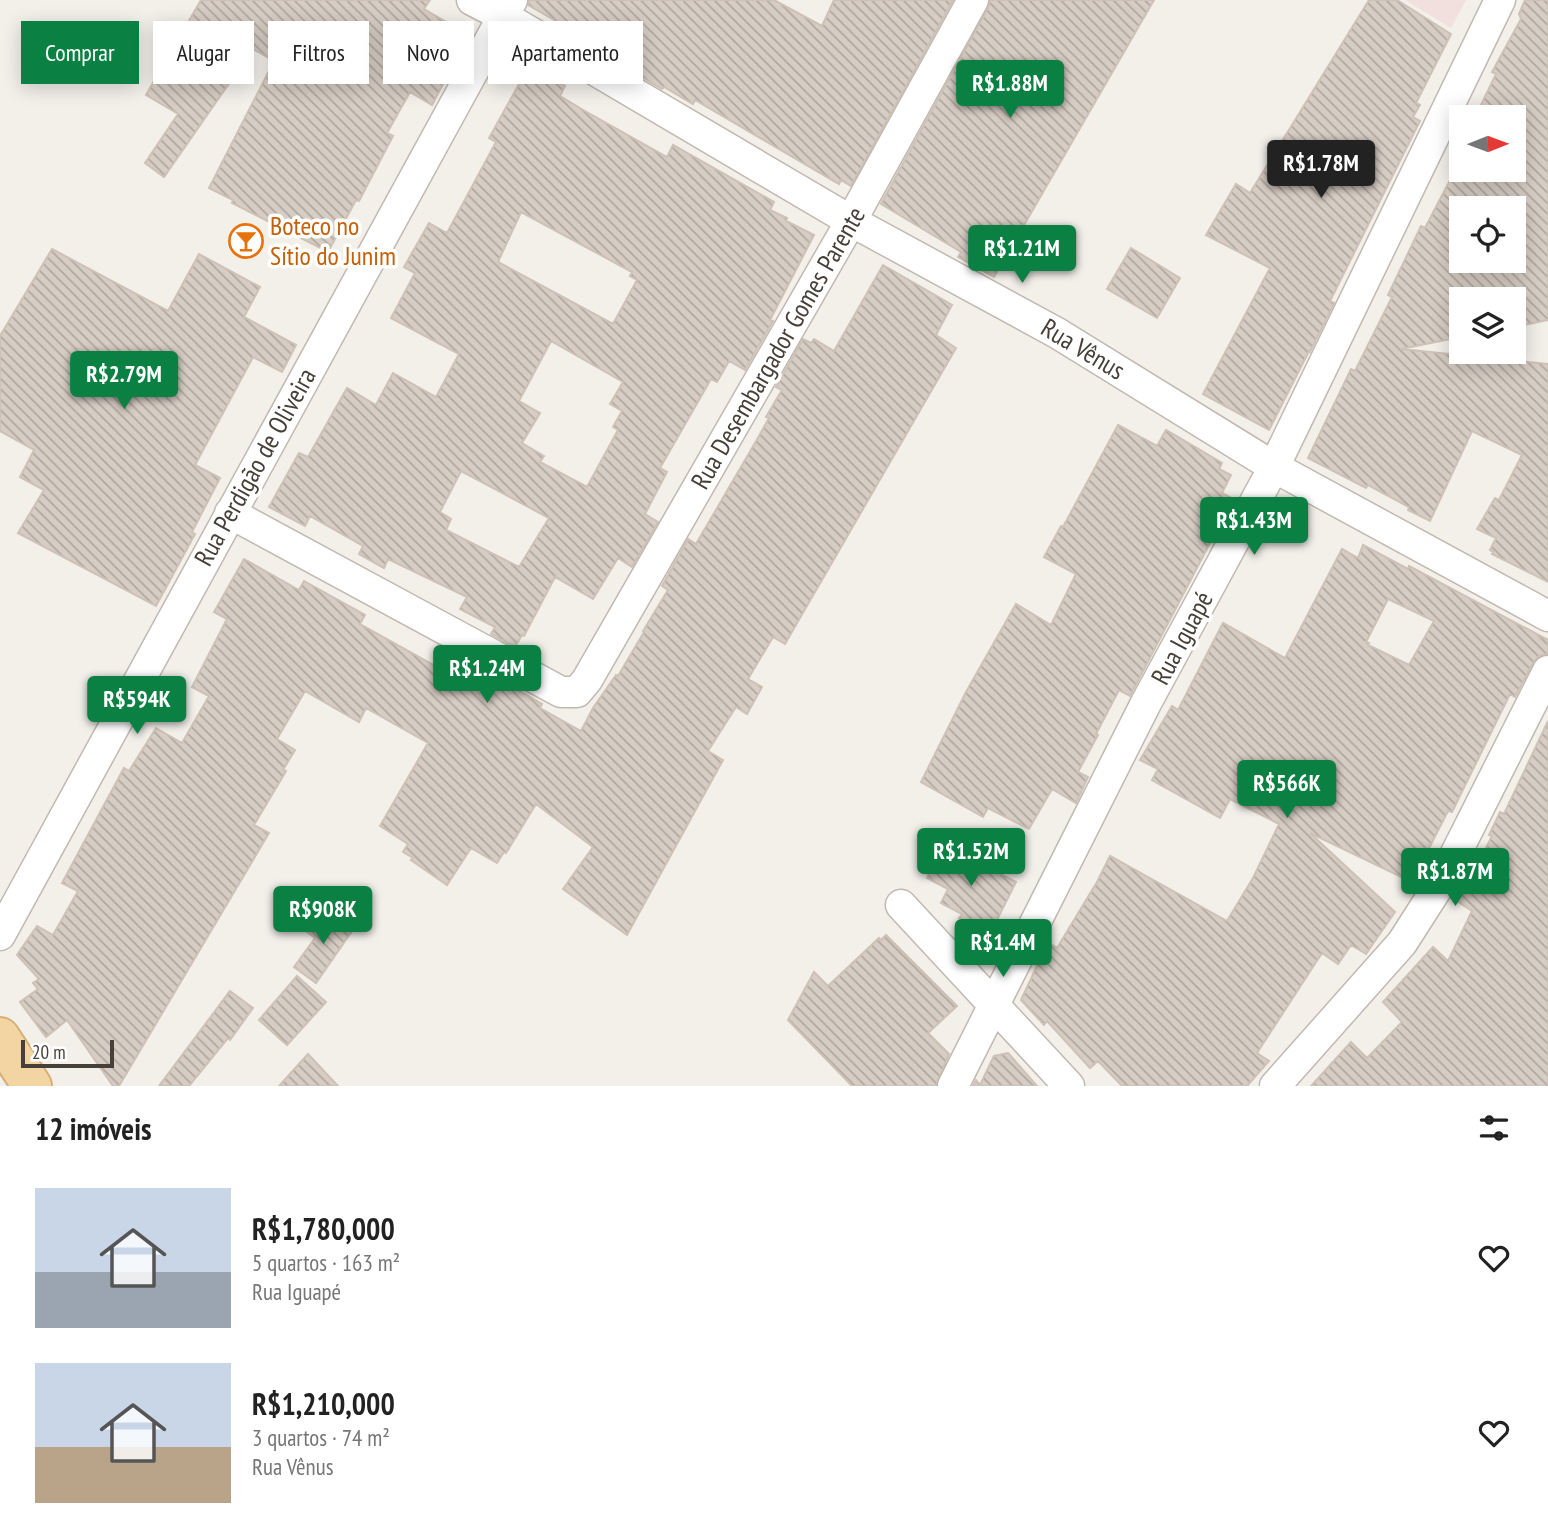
<!DOCTYPE html>
<html lang="pt">
<meta charset="utf-8">
<style>
body{margin:0;font-family:"PT Sans Narrow",sans-serif;background:#f6f6f6;color:#222;height:100vh;display:flex;flex-direction:column;font-size:26px;white-space:nowrap}
*{box-sizing:border-box;margin:0}
p{font-size:23px;color:#767676}
.icon{flex:none;width:38px;height:38px;fill:none;stroke:currentColor;stroke-width:2;stroke-linecap:round;stroke-linejoin:round}
.map{position:relative;height:1086px;overflow:hidden}
.side{display:flex;flex-direction:column;background:#fff;flex:1}
.side>*{flex:none}
.banner{position:absolute;left:21px;top:21px;width:700px;height:63px;display:flex;gap:14px}
.needle{width:46px;rotate:89deg}
.fabs{position:absolute;left:1449px;top:105px;display:grid;gap:14px}
.fabs a{display:grid;place-items:center;width:77px;height:77px;border-radius:0px;background:#fff;box-shadow:0 4px 18px #0003;font-size:35px}
.scale{position:absolute;left:21px;bottom:18px;width:93px;box-sizing:border-box;padding-left:7px;border:4px solid #474039;border-top:0;font-size:19px;line-height:24px;white-space:nowrap;color:#474039;-webkit-text-stroke:5px #fff;paint-order:stroke}
.price{position:absolute;translate:-50% -60px;padding:0 16px;border-radius:7px;background:#0b8043;color:#fff;font-size:23px;line-height:46px;filter:drop-shadow(0 2px 4px #0008)}
.price::after{content:'';position:absolute;left:50%;top:42px;width:21px;height:16px;margin-left:-10px;background:inherit;clip-path:polygon(0 0,100% 0,50% 100%)}
.price.active{background:#222;color:#fff}
ul{padding:0;list-style:none}
li{display:flex;align-items:center;gap:21px;height:175px;padding:0 35px}
li span{display:grid;place-items:center;flex:none;width:196px;height:140px;border-radius:0px;color:#555}
li>.icon{margin-inline-start:auto}
span .icon{width:84px;height:84px;fill:#fffc;stroke-width:1}
li b{font-size:30px}
h2{display:flex;justify-content:space-between;align-items:center;height:84px;padding:0 35px;font-size:30px}
.chip{padding:0 24px;border-radius:0px;background:#fff;box-shadow:0 4px 18px #0003;font-size:24px;line-height:63px}
.chip.active{background:#0b8043;color:#fff}
.map>svg:first-child{display:block}
.medical{fill:#f2e0df}
.building{fill:url(#building-back-hatch);stroke:#cec1b5;stroke-width:2;fill-rule:evenodd}
.lines{fill:none;stroke-linecap:round;stroke-linejoin:round}
.street-casing{stroke:#c1b9b1;stroke-width:33}
.primary-casing{stroke:#d7af75;stroke-width:42}
.street{stroke:#fff;stroke-width:30}
.primary{stroke:#f3d4a3;stroke-width:38}
.labels{text-anchor:middle;stroke-width:7;stroke-linejoin:round;paint-order:stroke}
.food-label{font-size:26px;fill:#c56008;stroke:#fff;text-anchor:start}
.street-label{font-size:26px;fill:#474039;stroke:#fff}
</style>
<div class="map">
<svg width="1548" height="1086" viewBox="0 0 1548 1086">
<defs>
<pattern id="building-back-hatch" width="6" height="6" patternUnits="userSpaceOnUse" patternTransform="scale(1.75)"><rect width="6" height="6" fill="#d7cdc4"/><path d="M-1 5l2 2M0 0l6 6M5-1l2 2" fill="none" stroke="#b0a8a0"/></pattern>
</defs>
<rect width="100%" height="100%" fill="#f3f0ea"/>
<path class="medical" d="M1405,0H1466L1451,28Z"/>
<path class="building" d="M201,0H430L424,9L446,22L444,26L467,38L432,105L410,92L387,133L393,136L359,201L356,200L328,252L232,203L233,200L209,188L274,61L253,49L164,177L145,163L178,114L146,95Z
M529,0H774L822,26L834,0H953L851,186L841,180L839,184L695,100L693,104L664,87L662,89L558,28L561,24L528,5Z
M990,0H1154L994,277L958,257L961,252L881,204L988,8Z
M1369,0H1397L1451,34L1416,103L1420,105L1413,117L1420,121L1330,301L1334,303L1310,352L1309,351L1269,430L1203,394L1270,268L1206,235L1236,184L1250,193Z
M1525,0H1548V320L1514,327V299H1461V337L1401,349L1548,364V582L1492,554L1493,552L1490,550L1496,538L1477,529L1495,498L1499,500L1522,455L1472,431L1430,521L1408,510L1409,507L1368,485L1366,488L1308,458L1351,369L1355,371L1392,297L1388,295L1421,226L1425,228L1461,159V170H1514V117H1494L1479,109L1496,74L1492,72L1521,19L1519,14ZM1461,208H1514V261H1461Z
M531,67L565,86L560,96L585,111L667,157L673,145L774,202L770,210L787,218L786,221L814,235L770,320L773,321L745,370L729,361L717,382L711,379L660,468L667,472L645,514L658,522L632,567L618,558L593,599L555,577L524,636L522,635L515,647L491,634L495,627L460,609L467,597L388,559L384,568L359,554L363,546L310,516L305,526L269,507L299,453L308,457L347,388L376,405L393,373L436,397L459,354L391,318L415,273L404,267L429,223L447,233L496,142L489,138L524,75L526,76ZM521,212L632,272L630,276L637,280L613,324L498,262ZM551,341L623,382L610,404L622,411L613,427L618,430L587,487L540,462L544,456L522,443L540,413L519,401ZM461,471L549,518L519,567L446,530L451,519L440,512Z
M1131,248L1180,278L1157,318L1107,289Z
M52,249L168,311L199,254L260,287L244,317L296,345L282,372L253,357L195,465L220,478L192,532L195,534L156,606L18,533L44,490L20,477L34,450L0,431V336Z
M883,265L952,305L936,335L956,348L785,644L773,637L748,679L762,687L747,714L736,707L708,751L723,760L627,935L563,889L593,847L536,804L506,853L504,852L497,863L471,848L447,885L411,860L413,858L403,852L408,844L380,826L428,743L366,708L359,722L305,691L277,739L295,750L283,770L286,771L254,825L269,833L119,1086H113L67,1020L46,1037L20,1002L38,989L33,983L39,979L17,955L37,926L53,935L78,891L62,883L124,768L129,771L156,728L182,743L209,696L192,687L227,619L214,612L244,559L299,590L304,581L365,615L360,624L448,673L454,661L470,670L473,664L542,704L540,708L581,731L593,708L616,675L618,676L644,632L643,631L668,590L662,586L688,539L696,544L755,443L769,418L766,417L782,390L776,387L803,339L811,343L814,339L834,351Z
M1118,425L1157,446L1166,430L1222,463L1219,469L1231,475L1222,493L1233,499L1130,696L1119,690L1096,734L1098,735L1078,772L1088,777L1076,803L1052,789L1029,829L988,808L983,817L921,782L966,692L1016,604L1051,625L1076,574L1044,557L1061,526L1063,527Z
M1363,545L1408,569L1409,566L1548,640V654L1539,656L1533,663L1515,697L1510,694L1452,812L1448,811L1424,858L1432,862L1418,885L1310,833L1395,912L1366,954L1351,945L1338,964L1322,953L1257,1053L1269,1061L1247,1086H1122L1098,1061L1090,1068L1047,1021L1044,1025L1021,1000L1048,942L1057,948L1097,882L1110,856L1227,921L1253,878L1279,824L1230,799L1220,818L1152,780L1158,769L1140,760L1172,706L1178,710L1223,623L1285,658L1342,549L1358,558ZM1388,599L1434,621L1409,665L1368,645L1369,643L1366,642Z
M1548,721V1086H1311L1351,1042L1367,1058L1402,1022L1383,1002L1433,947L1448,961L1472,911L1452,898L1464,877L1470,880L1492,836L1489,835L1500,812L1504,814Z
M944,845L1016,882L990,934L959,918L962,914L941,903L948,889L927,878Z
M323,909L352,931L316,983L294,967L315,938L307,932Z
M886,935L957,1006L928,1033L949,1054L936,1086H852L788,1020L814,972L828,986L879,938L881,940Z
M297,976L326,1002L287,1045L259,1020Z
M230,991L253,1008L230,1040L228,1038L189,1086H159Z
M1008,1053L1037,1086H973L976,1080L980,1085L994,1056Z
M308,1054L338,1086H279Z"/>
<g class="lines">
<g class="street-casing">
<path id="street" d="M472,0L503,16L851,221L1057,333L1274,467L1548,616
M230,513L561,692H577L587,680L851,221L973,0
M901,905L1069,1086
M0,935L512,0
M953,1086L1146,703L1274,467L1500,0
M1275,1086L1402,943L1443,879L1548,671"/>
</g>
<g class="primary-casing">
<path id="primary" d="M0,1037L32,1086"/>
</g>
<use href="#street" class="street"/>
<use href="#primary" class="primary"/>
</g>
<defs>
<g id="bar-ring" transform="scale(1.75)"><circle r="9.5" fill="#fff" stroke="#e8710a" stroke-width="1.5"/><path d="M-6-5H6L.8 .8V4.5H3.5V6h-7V4.5H-.8V.8Z" fill="#e8710a"/></g>
</defs>
<g fill-rule="evenodd">
<use href="#bar-ring" x="246" y="241"/>
</g>
<g class="labels">
<g class="food-label">
<text x="270" y="235">Boteco no<tspan x="270" dy="30">Sítio do Junim</tspan></text>
</g>
<g class="street-label">
<text transform="translate(778 348) rotate(-60)" y="9">Rua Desembargador Gomes Parente</text>
<text transform="translate(1083 349) rotate(31)" y="9">Rua Vênus</text>
<text transform="translate(255 467) rotate(-61)" y="9">Rua Perdigão de Oliveira</text>
<text transform="translate(1182 638) rotate(-62)" y="9">Rua Iguapé</text>
</g>
</g>
</svg>
<div class="fabs">
<a><svg class="needle" viewBox="-14 -14 28 28"><path d="M0-13l5 13h-10z" fill="#e53935"/><path d="M0 13l5-13h-10z" fill="#767676"/></svg></a>
<a><svg class="icon" aria-label="locate" viewBox="0 0 24 24"><circle cx="12" cy="12" r="6"/><path d="M12 2v4M12 18v4M2 12h4M18 12h4"/></svg></a>
<a><svg class="icon" aria-label="layers" viewBox="0 0 24 24"><path d="M12 4l9 5-9 5-9-5zM3 14l9 5 9-5"/></svg></a>
</div>
<div class="scale">20 m</div>
<b class="price" style="left:1010px;top:120px">R$1.88M</b>
<b class="price active" style="left:1321px;top:200px">R$1.78M</b>
<b class="price" style="left:1022px;top:285px">R$1.21M</b>
<b class="price" style="left:124px;top:411px">R$2.79M</b>
<b class="price" style="left:1254px;top:557px">R$1.43M</b>
<b class="price" style="left:487px;top:705px">R$1.24M</b>
<b class="price" style="left:137px;top:736px">R$594K</b>
<b class="price" style="left:1287px;top:820px">R$566K</b>
<b class="price" style="left:971px;top:888px">R$1.52M</b>
<b class="price" style="left:1455px;top:908px">R$1.87M</b>
<b class="price" style="left:323px;top:946px">R$908K</b>
<b class="price" style="left:1003px;top:979px">R$1.4M</b>
<div class="banner">
<a class="chip active">Comprar</a>
<a class="chip">Alugar</a>
<a class="chip">Filtros</a>
<a class="chip">Novo</a>
<a class="chip">Apartamento</a>
</div>
</div>
<section class="side">
<h2>12 imóveis<svg class="icon" aria-label="filters" viewBox="0 0 24 24"><path d="M4 7h16M4 17h16"/><circle cx="9" cy="7" r="2"/><circle cx="15" cy="17" r="2"/></svg></h2>
<ul>
<li><span style="background:linear-gradient(#c9d6e8 60%,#9aa5b1 0)"><svg class="icon" aria-label="home" viewBox="0 0 24 24"><path d="M3 11l9-7 9 7M6 9v11h12V9"/></svg></span><div><b>R$1,780,000</b><p>5 quartos · 163 m²</p><p>Rua Iguapé</p></div><svg class="icon" aria-label="heart" viewBox="0 0 24 24"><path d="M12 20l-8-8c-3-5 5-10 8-4 3-6 11-1 8 4z"/></svg></li>
<li><span style="background:linear-gradient(#c9d6e8 60%,#b9a48a 0)"><svg class="icon" aria-label="home" viewBox="0 0 24 24"><path d="M3 11l9-7 9 7M6 9v11h12V9"/></svg></span><div><b>R$1,210,000</b><p>3 quartos · 74 m²</p><p>Rua Vênus</p></div><svg class="icon" aria-label="heart" viewBox="0 0 24 24"><path d="M12 20l-8-8c-3-5 5-10 8-4 3-6 11-1 8 4z"/></svg></li>
</ul>
</section>
